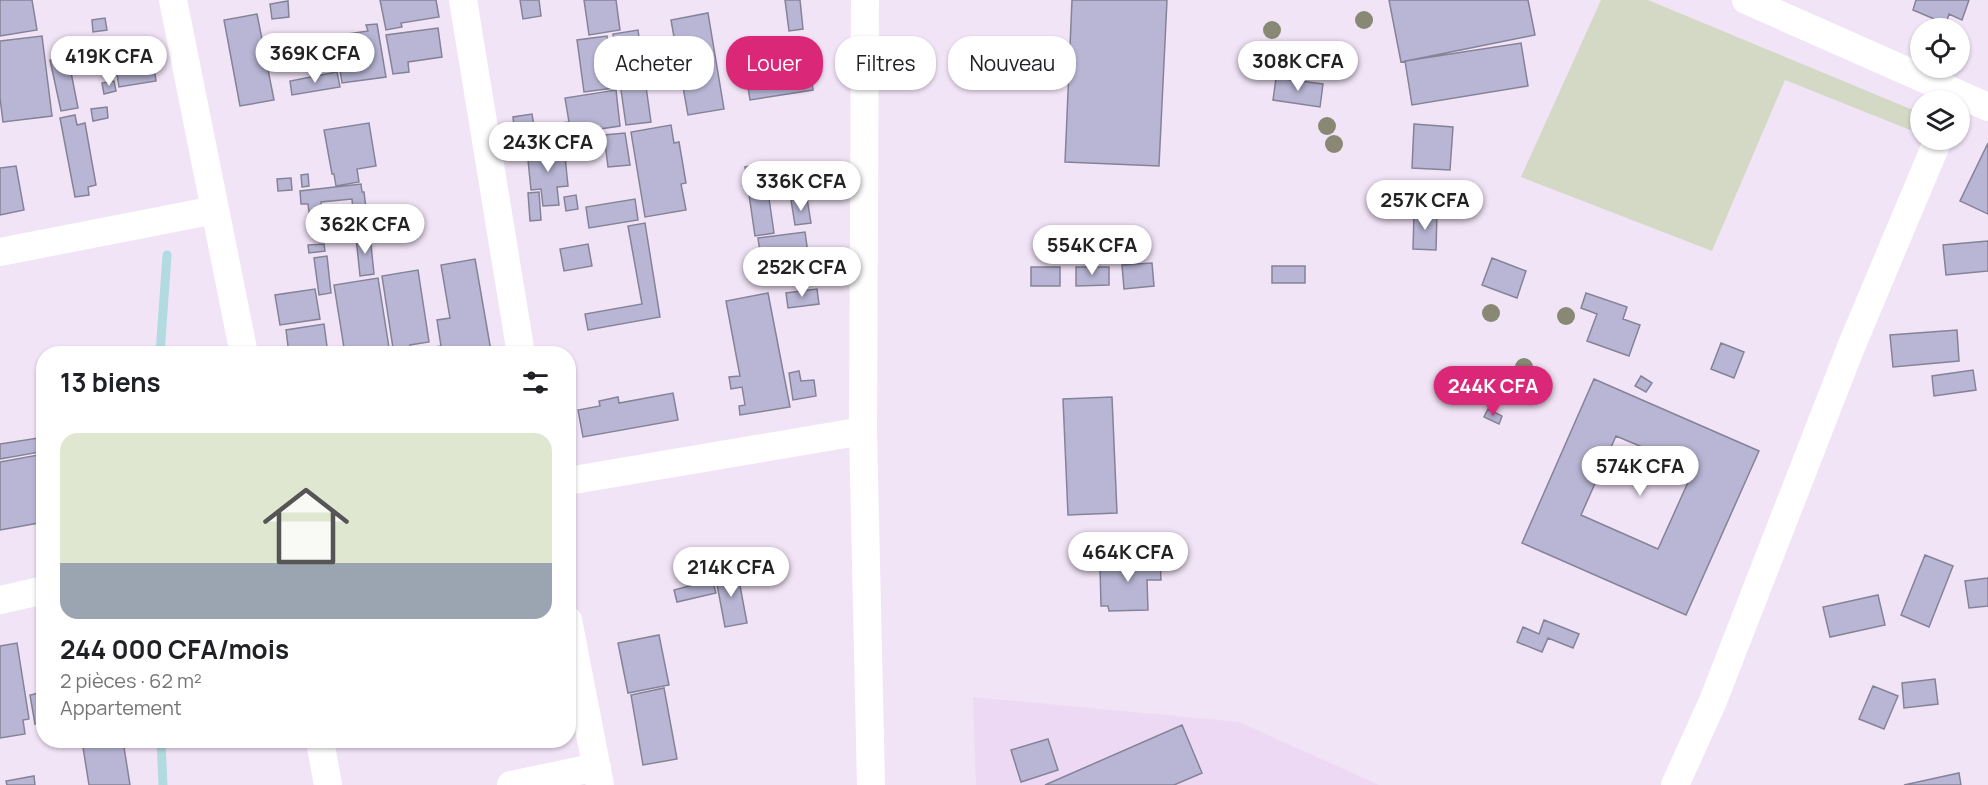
<!DOCTYPE html>
<html lang="fr">
<meta charset="utf-8">
<style>
body{margin:0;font-family:Manrope,sans-serif;background:#f6f6f6;color:#202124;height:100vh;display:flex;flex-direction:column;font-size:22px;white-space:nowrap}
*{box-sizing:border-box;margin:0}
p{font-size:20px;color:#757577}
.icon{flex:none;width:33px;height:33px;fill:none;stroke:currentColor;stroke-width:2;stroke-linecap:round;stroke-linejoin:round}
.map{position:relative;flex:1;overflow:hidden}
.details{position:absolute;left:36px;top:346px;width:540px;height:402px;display:flex;flex-direction:column;background:#fff;border-radius:24px;box-shadow:0 2px 4px #0004}
.details>*{flex:none}
.hud{position:absolute;left:594px;top:36px;width:570px;height:54px;display:flex;gap:12px}
.fabs{position:absolute;left:1910px;top:18px;display:grid;gap:12px}
.fabs a{display:grid;place-items:center;width:60px;height:60px;border-radius:50%;background:#fff;box-shadow:0 2px 4px #0004;font-size:30px}
.price{position:absolute;translate:-50% -51px;padding:0 14px;border-radius:21px;background:#fff;color:#222;font-size:20px;line-height:39px;filter:drop-shadow(0 2px 3px #0008)}
.price::after{content:'';position:absolute;left:50%;top:36px;width:18px;height:14px;margin-left:-9px;background:inherit;clip-path:polygon(0 0,100% 0,50% 100%)}
.price.selected{background:#db2777;color:#fff}
ul{padding:0;list-style:none}
li{display:grid;align-content:center;gap:12px;height:318px;padding:0 24px}
li span{display:grid;place-items:center;height:186px;border-radius:18px;color:#555}
li>.icon{margin-inline-start:auto}
span .icon{width:108px;height:108px;fill:#fffc;stroke-width:1}
li b{font-size:26px}
h2{display:flex;justify-content:space-between;align-items:center;height:72px;padding:0 24px;font-size:26px}
.pill{padding:0 21px;border-radius:24px;background:#fff;box-shadow:0 2px 4px #0004;font-size:21px;line-height:54px}
.pill.selected{background:#db2777;color:#fff}
.map>svg:first-child{display:block}
.built{fill:#edd9f3}
.green{fill:#d3d9c5}
.lines{fill:none;stroke-linecap:round;stroke-linejoin:round}
.stream{stroke:#b2dae1;stroke-width:9}
.building{fill:#b8b6d4;stroke:#858397;stroke-width:1.5;fill-rule:evenodd}
.minor{stroke:#fff;stroke-width:28}
.tree{fill:#888875}
</style>
<div class="map">
<svg width="1988" height="785" viewBox="0 0 1988 785">
<rect width="100%" height="100%" fill="#f2e4f7"/>
<path class="built" d="M973,697L1239,722L1379,785H976Z"/>
<path class="green" d="M1601,0H1648L1918,112L1910,130L1785,80L1712,251L1521,177Z"/>
<g class="lines">
<path class="stream" d="M160,354L167,255
M161,741L163,785"/>
</g>
<path class="building" d="M0,0H32L37,30L0,36Z
M380,0H436L439,17L401,23L402,27L386,30Z
M520,0H539L541,16L523,19Z
M584,0H616L620,30L589,35Z
M785,0H800L803,29L789,31Z
M1072,0H1167L1159,166L1065,162Z
M1389,0H1528L1535,35L1401,62Z
M1916,0H1969L1962,20L1949,14L1946,24L1913,10Z
M288,1L289,17L272,19L270,4Z
M708,13L724,109L688,115L671,20Z
M257,14L274,100L240,106L224,20Z
M105,18L107,30L93,32L92,20Z
M377,24L386,77L342,83L335,36L368,31L366,25Z
M438,28L442,57L408,62L409,72L393,74L386,35Z
M638,30L651,122L626,125L613,34Z
M42,36L52,116L3,122L0,98V41Z
M607,36L614,88L584,92L577,40Z
M1521,43L1528,86L1412,105L1405,61Z
M331,48L334,65L303,70L300,52Z
M151,49L156,81L119,87L114,55Z
M110,56L111,67L103,68L102,57Z
M68,57L78,108L61,111L50,60Z
M809,61L813,90L750,100L747,81L765,79L764,73L780,71L781,77L789,76L790,81L795,80L793,64Z
M337,72L340,87L292,95L290,81Z
M1276,78L1323,84L1320,107L1273,100Z
M114,81L116,91L104,94L102,83Z
M616,90L620,126L593,130V133L546,139L544,125L569,122L565,98Z
M107,107L108,118L93,121L91,109Z
M532,114L535,132L515,135L513,117Z
M75,115L77,125L85,123L96,185L88,187L89,195L75,197L60,118Z
M369,123L376,166L357,169L359,182L336,186L334,174H332L324,130Z
M1414,124L1453,127L1450,170L1412,168Z
M671,125L674,143L679,142L686,183L681,184L686,210L645,217L631,132Z
M625,133L630,165L608,167L604,135Z
M1988,143V214L1960,201Z
M564,146L568,186L557,187L559,205L543,206L541,189L531,190L527,150Z
M764,164L774,233L755,236L745,167Z
M16,166L24,210L0,215V168Z
M308,174L309,186L302,187L301,175Z
M291,178L292,190L278,191L277,179Z
M361,184L362,192H364L369,233L355,235L352,199L321,202L325,235L312,237L308,204H301L300,191Z
M539,192L541,220L530,221L528,193Z
M576,195L578,209L566,211L564,197Z
M807,198L811,223L795,225L791,200Z
M635,199L638,220L589,228L586,207Z
M1414,213H1437L1436,250L1413,249Z
M645,223L660,317L588,330L585,314L642,304L628,226Z
M805,232L810,267L763,273L758,238Z
M370,235L374,274L360,276L356,237Z
M1988,241V271L1946,275L1943,245Z
M324,244L325,251L309,253L308,245Z
M588,244L592,266L564,271L560,249Z
M327,256L331,293L319,295L314,258Z
M1492,258L1526,271L1517,298L1482,285Z
M475,259L491,351L473,354H416L415,350L441,346L437,320L450,318L441,265Z
M1152,263L1154,286L1124,289L1122,265Z
M1272,266H1305V283H1272Z
M1031,267H1060V286H1031Z
M1076,267H1109V285L1076,286Z
M418,270L429,342L410,345L411,354H396L395,348H393L382,276Z
M378,278L390,354H345L334,285Z
M315,289L320,319L280,325L275,295Z
M817,289L819,304L788,308L786,293Z
M768,293L790,407L740,415L739,406L745,405L742,387L731,389L729,377L740,376L726,301Z
M1586,293L1627,307L1623,319L1640,325L1629,356L1587,341L1597,314L1581,308Z
M324,324L328,354H289L286,330Z
M1957,330L1959,361L1893,367L1890,335Z
M1721,343L1744,352L1734,378L1711,369Z
M1973,370L1976,390L1934,396L1932,376Z
M799,371L801,381L814,380L816,396L793,400L789,373Z
M1641,376L1652,383L1646,392L1635,386Z
M1594,379L1759,451L1686,615L1522,543ZM1616,436L1694,469L1658,549L1581,515Z
M673,393L678,420L583,437L578,410L600,406L599,401L618,397L619,403Z
M1112,397L1117,513L1068,515L1063,399Z
M1488,409L1502,416L1499,424L1484,417Z
M38,438L40,452L0,459V444Z
M38,455L44,486V522L0,530V462Z
M1925,555L1953,566L1929,627L1901,615Z
M1160,558L1161,580H1147L1148,610L1109,611L1108,606H1101L1100,567L1111,565V559Z
M737,570L747,623L725,627L715,574Z
M1988,578V606L1969,608L1965,581Z
M712,580L716,593L677,602L674,590Z
M1878,595L1885,625L1830,637L1823,607Z
M1544,620L1579,634L1573,648L1548,638L1542,652L1517,642L1523,627L1539,634Z
M659,635L669,685L628,693L618,643Z
M17,643L29,719L23,720L25,734L0,738V646Z
M1935,679L1938,704L1904,708L1902,683Z
M1873,686L1898,696L1884,729L1859,719Z
M664,688L677,759L643,765L631,695Z
M44,692V722L35,724L30,695Z
M1182,725L1202,773L1174,785H1045Z
M1048,739L1058,770L1021,782L1011,750Z
M82,741H123L130,785H89Z
M1959,773L1961,785H1904Z
M34,776L35,785H7L6,781Z"/>
<g class="lines">
<path class="minor" d="M173,0L244,354
M463,0L521,354
M865,0L863,431L871,785
M1746,0L1988,107
M0,252L215,210
M568,481L863,431
M0,600L44,590
M568,620L600,785
M320,741L328,785
M511,785L597,767
M1675,785L1713,701L1851,347L1938,140"/>
</g>
<g class="tree">
<circle cx="1364" cy="20" r="9"/>
<circle cx="1272" cy="30" r="9"/>
<circle cx="1291" cy="55" r="9"/>
<circle cx="1327" cy="126" r="9"/>
<circle cx="1334" cy="144" r="9"/>
<circle cx="1491" cy="313" r="9"/>
<circle cx="1566" cy="316" r="9"/>
<circle cx="1524" cy="367" r="9"/>
</g>
</svg>
<div class="fabs">
<a><svg class="icon" aria-label="locate" viewBox="0 0 24 24"><circle cx="12" cy="12" r="6"/><path d="M12 2v4M12 18v4M2 12h4M18 12h4"/></svg></a>
<a><svg class="icon" aria-label="layers" viewBox="0 0 24 24"><path d="M12 4l9 5-9 5-9-5zM3 14l9 5 9-5"/></svg></a>
</div>
<b class="price" style="left:315px;top:84px">369K CFA</b>
<b class="price" style="left:109px;top:87px">419K CFA</b>
<b class="price" style="left:1298px;top:92px">308K CFA</b>
<b class="price" style="left:548px;top:173px">243K CFA</b>
<b class="price" style="left:801px;top:212px">336K CFA</b>
<b class="price" style="left:1425px;top:231px">257K CFA</b>
<b class="price" style="left:365px;top:255px">362K CFA</b>
<b class="price" style="left:1092px;top:276px">554K CFA</b>
<b class="price" style="left:802px;top:298px">252K CFA</b>
<b class="price selected" style="left:1493px;top:417px">244K CFA</b>
<b class="price" style="left:1640px;top:497px">574K CFA</b>
<b class="price" style="left:1128px;top:583px">464K CFA</b>
<b class="price" style="left:731px;top:598px">214K CFA</b>
<div class="hud">
<a class="pill">Acheter</a>
<a class="pill selected">Louer</a>
<a class="pill">Filtres</a>
<a class="pill">Nouveau</a>
</div>
<section class="details">
<h2>13 biens<svg class="icon" aria-label="filters" viewBox="0 0 24 24"><path d="M4 7h16M4 17h16"/><circle cx="9" cy="7" r="2"/><circle cx="15" cy="17" r="2"/></svg></h2>
<ul>
<li><span style="background:linear-gradient(#dfe7d0 70%,#9aa5b1 0)"><svg class="icon" aria-label="home" viewBox="0 0 24 24"><path d="M3 11l9-7 9 7M6 9v11h12V9"/></svg></span><div><b>244 000 CFA/mois</b><p>2 pièces · 62 m²</p><p>Appartement</p></div></li>
</ul>
</section>
</div>
